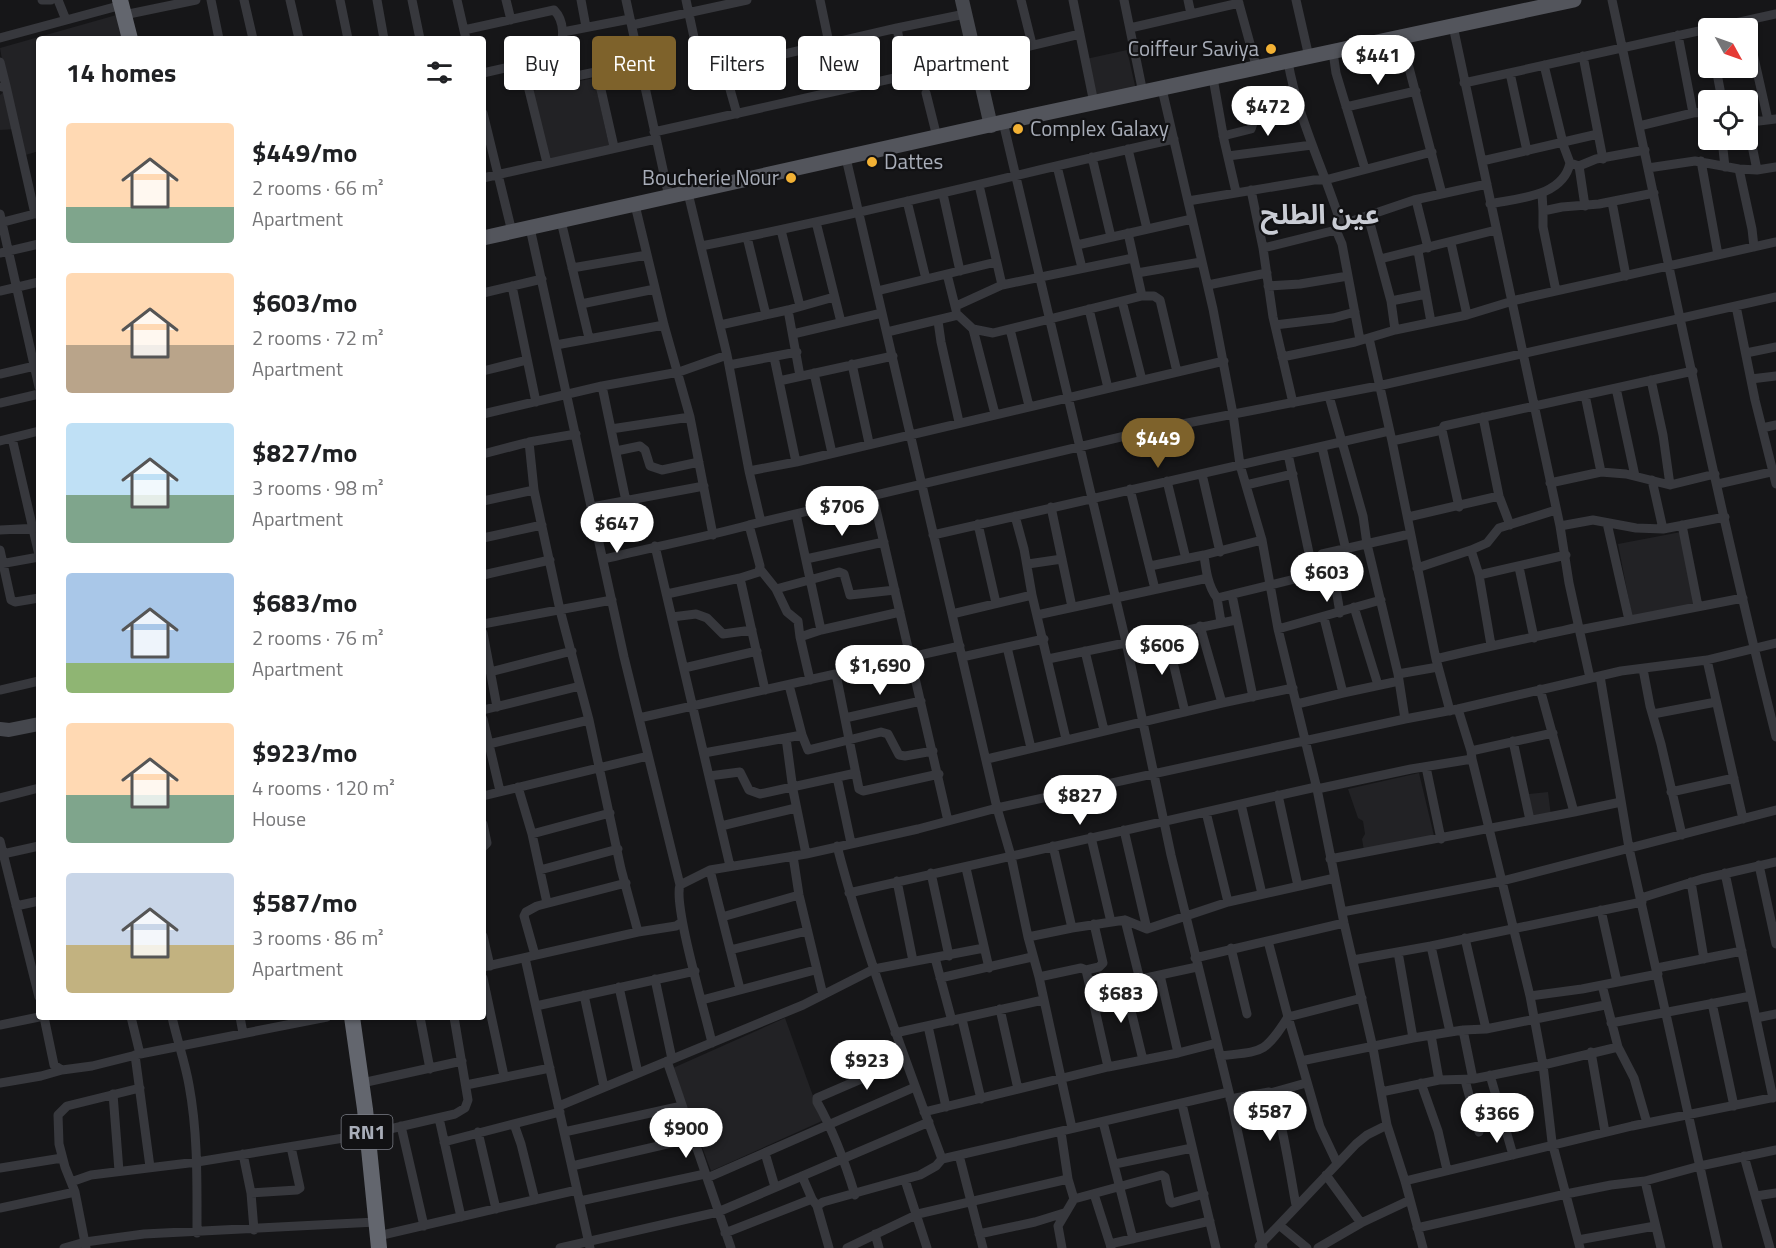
<!DOCTYPE html>
<meta charset="utf-8">
<style>
body{margin:0;font-family:"Titillium Web","Noto Sans Arabic",sans-serif;background:#f2f2f2;color:#202124;height:100vh;display:flex;flex-direction:column;font-size:22px;white-space:nowrap}
*{box-sizing:border-box;margin:0}
p{font-size:20px;color:#757577}
.icon{flex:none;width:33px;height:33px;fill:none;stroke:currentColor;stroke-width:2;stroke-linecap:round;stroke-linejoin:round}
.map{position:relative;flex:1;overflow:hidden}
.side{position:absolute;left:36px;top:36px;width:450px;height:984px;display:flex;flex-direction:column;background:#fff;border-radius:6px;box-shadow:0 2px 4px #0004}
.side>*{flex:none}
.banner{position:absolute;left:504px;top:36px;width:570px;height:54px;display:flex;gap:12px}
.needle{width:39px;rotate:130deg}
.controls{position:absolute;left:1698px;top:18px;display:grid;gap:12px}
.controls a{display:grid;place-items:center;width:60px;height:60px;border-radius:6px;background:#fff;box-shadow:0 2px 4px #0004;font-size:30px}
.price{position:absolute;translate:-50% -51px;padding:0 14px;border-radius:21px;background:#fff;color:#222;font-size:20px;line-height:39px;filter:drop-shadow(0 2px 3px #0008)}
.price::after{content:'';position:absolute;left:50%;top:36px;width:18px;height:14px;margin-left:-9px;background:inherit;clip-path:polygon(0 0,100% 0,50% 100%)}
.price.active{background:#7e622b;color:#fff}
ul{padding:0;list-style:none}
li{display:flex;align-items:center;gap:18px;height:150px;padding:0 30px}
li span{display:grid;place-items:center;flex:none;width:168px;height:120px;border-radius:6px;color:#555}
li>.icon{margin-inline-start:auto}
span .icon{width:72px;height:72px;fill:#fffc;stroke-width:1}
li b{font-size:26px}
h2{display:flex;justify-content:space-between;align-items:center;height:72px;padding:0 30px;font-size:26px}
.tag{padding:0 21px;border-radius:6px;background:#fff;box-shadow:0 2px 4px #0004;font-size:21px;line-height:54px}
.tag.active{background:#7e622b;color:#fff}
.map>svg:first-child{display:block}
.built{fill:#222225}
.lines{fill:none;stroke-linecap:round;stroke-linejoin:round}
.street{stroke:#37383d;stroke-width:9}
.secondary{stroke:#45474d;stroke-width:14}
.primary{stroke:#53555c;stroke-width:15}
.highway{stroke:#63666e;stroke-width:16}
.poi-dot{fill:#f2b134;stroke:#111113;stroke-width:2}
.labels{text-anchor:middle;stroke-width:4.5;stroke-linejoin:round;paint-order:stroke}
.shield{fill:#111113;stroke:#7b7e86;stroke-width:1.5}
.shield-label{font-size:20px;font-weight:bold;fill:#a8adb8}
.poi-label{font-size:21px;fill:#a8adb8;stroke:#111113;text-anchor:end}
.district-label{font-size:27px;font-weight:bold;fill:#c9ccd4;stroke:#111113}
</style>
<div class="map">
<svg width="1776" height="1248" viewBox="0 0 1776 1248">
<rect width="100%" height="100%" fill="#161618"/>
<path class="built" d="M120,14L126,39H39V151L22,156L16,129L0,130V95L7,89L0,48Z
M1127,50L1136,90L1095,99L1086,59Z
M594,78L609,145L547,160L531,91Z
M1681,532L1695,604L1632,616L1618,544Z
M1419,773L1435,840L1365,856L1362,839L1365,834L1363,821L1358,818L1348,789Z
M1548,792L1551,816L1532,818L1529,794Z
M785,1018L822,1121L711,1171L673,1068Z"/>
<g class="lines">
<path class="street" d="M42,0H51
M58,0L66,20
M211,0L219,39
M244,0L253,39
M290,0L299,39
M340,0L348,39
M377,0L384,39
M412,0L420,39
M457,0L466,39
M506,0L511,20
M581,0L586,27
M626,0L669,197
M686,0L701,70L707,73L724,68
M820,0L829,43
M1021,0L1032,44
M1073,0L1094,103
M1124,0L1143,93
M1188,0L1191,14
M1238,0L1257,69
M1296,0L1309,57
M1612,0C1665,246 1715,493 1776,737
M124,15L196,0
M632,25L747,0
M1453,26L1560,526L1569,583L1590,678
M1130,28L1239,3
M464,30L554,10C564,20 566,41 556,52C554,55 551,56 548,58L483,73
M1748,31L1768,120
M563,32L630,19
M1678,35L1693,113
M1401,37L1442,194
M0,38L122,5
M1333,52L1336,73L1365,169
M1583,56L1603,159
M976,59L1080,34
M0,62L6,86L2,87
M1288,62C1298,119 1325,172 1342,227
M523,64L528,86L639,63
M1544,65L1564,147L1570,163
M1716,68L1722,100
M597,72L614,147
M1510,73L1527,151
M1213,78L1224,140L1236,192
M1464,83L1776,14
M6,86L35,214
M528,86L547,163
M1162,89L1213,309L1233,414L1240,465L1262,540L1278,629L1317,789L1344,923L1373,1048L1387,1125L1405,1181L1423,1248
M926,93L937,137
M1346,107L1416,91
M483,113L512,232
M737,114L724,68L897,28
M1748,119L1759,121L1776,119
M1003,122L1126,642L1171,855L1229,1092L1263,1248
M1639,126L1693,113L1708,112
M1748,126L1757,170
M654,132L899,77L903,72L904,67L897,28L965,14
M1223,136L1251,129L1257,111L1264,103L1297,96
M1722,140L1725,167
M1128,149L1147,229
M1228,156L1312,145
M1092,157L1111,237
M846,158L997,808L1011,856L1028,937L1039,977L1072,1128
M1482,161L1598,134
M1701,161L1718,255
M1057,166L1082,268
M1579,166L1585,206
M1648,168L1695,161L1739,169L1757,170L1776,167
M1739,169L1752,229L1754,247
M483,178L656,139
M979,185L1002,285L1133,258
M1251,190L1263,248L1273,317L1293,403
M688,193L727,355L749,471L761,522
M1542,193L1543,211L1562,207L1599,204L1654,193
M943,194L960,271
M1416,200L1428,248
M907,201L926,279
M1188,201L1314,180H1325L1432,152
M1612,202L1626,276
M1490,204C1518,198 1563,197 1570,163L1579,166L1596,159L1645,150
M635,205L664,325L690,417L713,535
M1543,211V227L1556,291
M0,214L39,387
M1368,216L1391,301L1395,330
M561,221L589,338
M816,222L841,322
M0,223L38,213
M530,228L624,657L680,885C673,906 706,1015 712,1043
M781,230L800,306
M1336,230L1342,244L1360,340
M1128,233L1142,296
M747,237L766,315
M1451,243L1467,315
M1077,245L1192,219
M701,246C860,215 1016,174 1174,139
M1263,248L1336,230L1352,221L1414,200L1487,184
M1418,251L1431,322
M0,253L39,244
M1380,259L1496,230
M572,268L647,255
M1137,273L1201,262
M947,274L956,310
M1208,285L1267,273
M512,286L536,402
M1268,286L1300,284L1348,276
M0,291L39,282
M877,291L996,262
M483,293L542,279
M1122,301L1142,380
M1391,301L1426,294
M581,304L655,289
M956,306L1002,285
M1736,306L1755,400L1776,484
M1089,309L1108,388
M788,310L800,376
M938,321L941,342L959,422
M720,325L788,310L834,297
M1275,325L1333,318L1355,312
M973,329L995,414
M1010,329L1029,406
M887,332L958,315L973,329L993,333L1142,296H1154L1160,300L1177,372
M793,334L882,313
M1369,338L1392,441L1436,659L1450,711
M556,345L664,325
M1746,353L1776,347
M774,357L796,462
M1282,357L1355,342L1395,330L1467,315L1516,300L1776,242
M852,364L869,443
M729,365L797,352
M483,371L527,360
M814,373L832,453
M0,374L39,365
M1751,379L1776,376
M1651,380L1663,435L1670,485
M779,381L893,356
M602,386L626,501
M1616,388L1635,476
M1585,395L1601,472
M1329,396L1363,516L1367,544L1398,674L1405,719
M0,403L39,394
M483,414L602,386L679,372L727,355
M1483,417L1499,496L1510,525
M1762,428L1776,425
M611,429L690,417
M12,438L39,555
M0,441L39,431
M1392,441L1442,430
M529,442L534,490L560,610L589,720L621,869L638,932
M1322,447L1346,550
M616,451L640,446L645,450L650,466L662,470L699,462
M483,454L529,442L576,434
M1288,454L1312,567
M749,471L796,462L1224,361
M1202,474L1220,552
M1652,480L1663,529
M1167,481L1186,559
M1550,483L1601,472L1626,474L1670,485L1715,474
M1718,484L1776,471
M1246,485L1293,474
M1130,489L1155,589
M873,496L948,821
M483,501L534,490
M592,507L704,486
M1051,507L1072,607
M1459,507L1442,430L1444,426L1693,371
M796,514L821,630
M1015,516L1024,549L1032,595L1066,739
M1408,517L1499,496
M1607,523L1629,620
M978,524L996,603
M1682,525L1698,606
M1560,526L1593,520L1636,528L1663,529L1725,517
M0,530L39,528
M933,535L1389,431
M483,538L542,525
M655,546L730,866
M0,550L11,600L15,602L39,598
M1330,553L1340,613
M1204,555C1206,571 1208,586 1217,598
M604,559C652,547 702,538 749,525L1146,431L1378,386L1776,297
M806,559L884,542
M0,564L39,557
M1028,564L1062,559
M1150,566L1204,555L1262,540
M1519,567L1534,638
M1417,568L1471,550
M760,569L776,589L787,612L798,621L800,637
M483,575L550,560
M1479,575L1566,555
M740,578L765,690
M776,589L839,572L844,574L850,595L895,590
M667,594L740,578L759,572L760,566L749,525
M1232,595L1253,697
M1354,607L1378,685
M952,614L1032,595
M1037,615L1208,578
M672,617L696,614L707,618L723,634L752,630
M1221,622L1217,598L1307,576L1316,560L1322,554L1410,534
M483,624L612,600
M1200,626L1222,703
M1278,629L1381,600
M1579,630L1743,598
M483,633L497,707
M1166,633L1185,712
M1491,645L1479,575L1471,550L1487,543L1499,528L1556,510
M1007,647L1031,748
M1085,651L1104,730
M962,657L1044,639
M1048,659L1236,620
M1436,659C1484,647 1531,638 1579,627
M1707,660L1743,819
M684,668L757,651
M1643,669L1650,706L1661,744L1682,835
M490,672L572,651
M836,674L859,789L863,791L939,774
M1398,674L1438,667
M1600,676L1629,848L1718,1248
M810,680L800,637L821,630L900,612
M789,685L802,735L808,750L881,732L888,734L899,755L905,756L933,751
M0,690L39,681
M1343,693L1399,681
M1297,704L1343,693L1324,618
M1458,709L1471,751L1472,759L1530,996L1543,1065L1552,1142L1580,1248
M483,710L580,686
M1653,714L1716,702
M639,718L960,646
M845,718L921,701
M483,719L500,791
M786,738L793,790L806,854
M1513,741L1530,820
M489,744L589,720
M1471,751L1553,733
M704,753L802,735
M987,759L1222,703L1293,688
M1426,767L1441,839
M709,776L740,772L749,790L760,794L856,773
M837,777L851,843
M518,787L532,834L547,903
M1317,789L1411,769L1472,759
M1671,792L1734,778
M1278,795L1298,886
M483,796L648,756
M0,798L39,788
M1241,804L1262,894
M1206,812L1228,902
M1574,812L1621,802
M483,824L487,843L483,847
M721,826L796,808
M1124,830L1147,929
M532,834L610,813
M1091,837L1111,922
M0,841L39,997
M837,846C865,953 904,1056 942,1159
M1053,846L1072,928
M3,854L39,846
M793,856L799,895L823,995
M1330,859L1574,812L1540,689
M1759,865L1776,944
M966,868L989,968
M540,870L618,849
M710,870L740,989
M931,873L949,956
M1725,873L1773,1098
M897,881L913,961
M1691,882L1704,959
M680,885L710,870L806,854L918,829L997,808L1405,719L1458,709L1621,671L1707,660L1776,643
M849,893L1316,787
M1641,898L1702,879L1776,862
M16,906L39,901
M1601,910L1617,982
M1342,912L1502,881L1776,810
M722,917L799,895
M1125,920L1140,980
M483,936L490,966
M1028,937L1072,928L1125,920L1147,929L1228,902L1335,878
M1465,938L1486,1029
M1268,941L1288,1017L1362,998
M1431,946L1450,1032
M1231,948L1247,1014
M730,950L807,931
M1398,952L1413,1038
M535,955L524,916L526,912L537,906L626,883
M525,958L590,1248
M935,958L952,1021
M1195,958L1344,923
M1353,960L1431,946L1642,902
M483,967L638,932L676,926L682,922
M1657,968L1742,951
M1086,970L1099,967L1103,963L1094,924
M1160,975L1178,1053
M1039,977L1081,968L1086,970L1108,1067
M483,978L504,1076
M940,978L1032,957
M655,979L672,1059
M1124,982L1143,1060
M1602,985L1618,1047L1634,1078L1647,1123
M619,987L638,1073
M1090,990L1197,967
M584,995L604,1087
M1530,996L1582,989L1658,974
M702,1000L815,970
M1712,1003L1734,1106
M536,1006L695,971
M1000,1009L1018,1089
M44,1017L54,1065L62,1070L92,1066L140,1054L327,1017
M131,1017L140,1054
M172,1017C177,1040 185,1062 189,1085C198,1133 197,1183 197,1233
M240,1017L243,1033
M420,1017L430,1069
M1756,1018L1776,1014
M962,1019L981,1099
M1611,1023L1751,996
M0,1025L39,1017
M928,1026L946,1107
M1463,1030L1473,1079
M895,1033L1043,1000
M1431,1035L1439,1080
M1591,1052L1605,1132
M135,1055L150,1167
M1220,1056C1262,1051 1264,1055 1288,1017L1301,1061L1413,1038L1463,1030L1486,1029L1605,1005
M667,1061L731,1248
M1301,1061L1320,1127L1337,1163
M1490,1075L1513,1155
M1465,1080L1479,1132
M0,1083L41,1076L62,1070
M362,1083L462,1061
M1421,1083L1438,1131L1447,1170
M466,1085L550,1068
M1381,1092L1439,1080L1473,1079L1543,1065L1618,1047
M1271,1093L1306,1083
M113,1094L119,1171
M1230,1099L1269,1092C1280,1101 1292,1186 1296,1205
M1182,1104L1216,1248
M559,1106L803,1005L874,969L984,948
M924,1112L1108,1067L1178,1053L1217,1043
M439,1118L461,1217
M1103,1122L1133,1239
M514,1124L521,1144L535,1200
M401,1126L424,1226
M478,1132L496,1209
M564,1132L682,1106
M1061,1132L1068,1179L1074,1199
M444,1142L560,1112
M765,1153L775,1187
M243,1154L251,1193L254,1230
M959,1155L983,1248
M1744,1156L1770,1248
M1115,1164L1192,1148
M572,1166L693,1138
M0,1168L62,1158
M1326,1175L1361,1223
M802,1176L812,1199
M707,1178L915,1087
M905,1180L927,1248
M1405,1181L1632,1126L1776,1097
M1645,1181L1661,1248
M71,1182L91,1175L197,1162L368,1134L455,1114L465,1108L468,1100L454,1017
M251,1193L297,1190L300,1188L291,1147
M1094,1194L1110,1244
M855,1195C845,1162 834,1132 817,1102V1098L905,1060
M1756,1196L1776,1193
M580,1201L705,1174
M817,1206L823,1202L920,1175L936,1166L942,1159L1229,1092
M0,1208L75,1192
M1279,1225L1307,1248
M1417,1228L1566,1194L1611,1185L1645,1181L1700,1166L1776,1150
M725,1233L812,1199L817,1206L829,1248
M875,1234L879,1248
M979,1234L1035,1222L1064,1213
M378,1236L577,1190
M1578,1240L1655,1226
M1259,1246L1356,1144L1367,1135L1387,1125
M64,1248L85,1242L144,1234L376,1222
M86,1248L75,1192L65,1167L59,1144L58,1115L67,1106L140,1088
M560,1248L718,1212L929,1122
M847,1248L918,1214L1068,1179
M1062,1248L1058,1226L1074,1199L1162,1175L1165,1177L1170,1201L1172,1203L1204,1194
M1111,1248L1110,1244L1210,1221
M1318,1248L1361,1223L1410,1200"/>
<path class="secondary" d="M962,0L991,126
M0,729L9,730L39,724"/>
<path class="primary" d="M483,238L1003,122L1574,0"/>
<path class="highway" d="M120,0L130,39
M352,1017L365,1109L379,1248"/>
</g>
<g class="poi-dot">
<circle cx="1271" cy="49" r="6"/>
<circle cx="1018" cy="129" r="6"/>
<circle cx="872" cy="162" r="6"/>
<circle cx="791" cy="178" r="6"/>
</g>
<g class="labels">
<rect class="shield" x="341.5" y="1115" width="51" height="34" rx="4.5"/>
<g class="shield-label">
<text x="367" y="1139">RN1</text>
</g>
<g class="poi-label">
<text x="1259" y="56">Coiffeur Saviya</text>
<text x="1030" y="136" text-anchor="start">Complex Galaxy</text>
<text x="884" y="169" text-anchor="start">Dattes</text>
<text x="779" y="185">Boucherie Nour</text>
</g>
<g class="district-label">
<text x="1320" y="224">عين الطلح</text>
</g>
</g>
</svg>
<div class="controls">
<a><svg class="needle" viewBox="-14 -14 28 28"><path d="M0-13l5 13h-10z" fill="#e53935"/><path d="M0 13l5-13h-10z" fill="#757577"/></svg></a>
<a><svg class="icon" aria-label="locate" viewBox="0 0 24 24"><circle cx="12" cy="12" r="6"/><path d="M12 2v4M12 18v4M2 12h4M18 12h4"/></svg></a>
</div>
<b class="price" style="left:1378px;top:86px">$441</b>
<b class="price" style="left:1268px;top:137px">$472</b>
<b class="price active" style="left:1158px;top:469px">$449</b>
<b class="price" style="left:842px;top:537px">$706</b>
<b class="price" style="left:617px;top:554px">$647</b>
<b class="price" style="left:1327px;top:603px">$603</b>
<b class="price" style="left:1162px;top:676px">$606</b>
<b class="price" style="left:880px;top:696px">$1,690</b>
<b class="price" style="left:1080px;top:826px">$827</b>
<b class="price" style="left:1121px;top:1024px">$683</b>
<b class="price" style="left:867px;top:1091px">$923</b>
<b class="price" style="left:1270px;top:1142px">$587</b>
<b class="price" style="left:1497px;top:1144px">$366</b>
<b class="price" style="left:686px;top:1159px">$900</b>
<div class="banner">
<a class="tag">Buy</a>
<a class="tag active">Rent</a>
<a class="tag">Filters</a>
<a class="tag">New</a>
<a class="tag">Apartment</a>
</div>
<section class="side">
<h2>14 homes<svg class="icon" aria-label="filters" viewBox="0 0 24 24"><path d="M4 7h16M4 17h16"/><circle cx="9" cy="7" r="2"/><circle cx="15" cy="17" r="2"/></svg></h2>
<ul>
<li><span style="background:linear-gradient(#ffd9b3 70%,#7fa58c 0)"><svg class="icon" aria-label="home" viewBox="0 0 24 24"><path d="M3 11l9-7 9 7M6 9v11h12V9"/></svg></span><div><b>$449/mo</b><p>2 rooms · 66 m²</p><p>Apartment</p></div></li>
<li><span style="background:linear-gradient(#ffd9b3 60%,#b9a48a 0)"><svg class="icon" aria-label="home" viewBox="0 0 24 24"><path d="M3 11l9-7 9 7M6 9v11h12V9"/></svg></span><div><b>$603/mo</b><p>2 rooms · 72 m²</p><p>Apartment</p></div></li>
<li><span style="background:linear-gradient(#bfe0f5 60%,#7fa58c 0)"><svg class="icon" aria-label="home" viewBox="0 0 24 24"><path d="M3 11l9-7 9 7M6 9v11h12V9"/></svg></span><div><b>$827/mo</b><p>3 rooms · 98 m²</p><p>Apartment</p></div></li>
<li><span style="background:linear-gradient(#a9c7e8 75%,#8fb573 0)"><svg class="icon" aria-label="home" viewBox="0 0 24 24"><path d="M3 11l9-7 9 7M6 9v11h12V9"/></svg></span><div><b>$683/mo</b><p>2 rooms · 76 m²</p><p>Apartment</p></div></li>
<li><span style="background:linear-gradient(#ffd9b3 60%,#7fa58c 0)"><svg class="icon" aria-label="home" viewBox="0 0 24 24"><path d="M3 11l9-7 9 7M6 9v11h12V9"/></svg></span><div><b>$923/mo</b><p>4 rooms · 120 m²</p><p>House</p></div></li>
<li><span style="background:linear-gradient(#c9d6e8 60%,#c2b280 0)"><svg class="icon" aria-label="home" viewBox="0 0 24 24"><path d="M3 11l9-7 9 7M6 9v11h12V9"/></svg></span><div><b>$587/mo</b><p>3 rooms · 86 m²</p><p>Apartment</p></div></li>
</ul>
</section>
</div>
